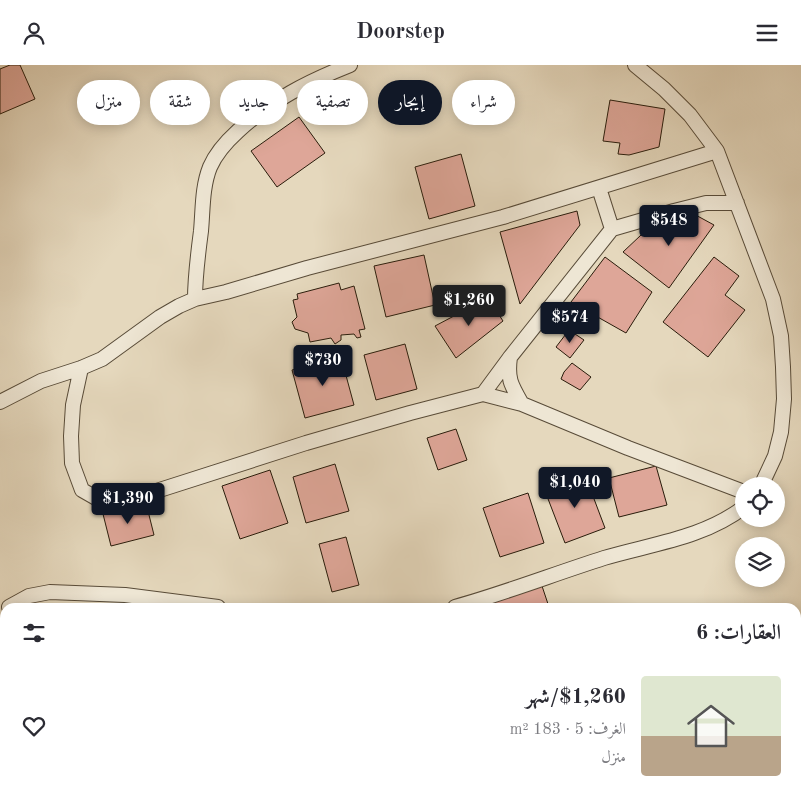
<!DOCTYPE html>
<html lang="ar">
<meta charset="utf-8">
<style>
body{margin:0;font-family:"Old Standard TT",Amiri,serif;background:#f2f2f3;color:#2b2b33;direction:rtl;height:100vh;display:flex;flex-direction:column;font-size:19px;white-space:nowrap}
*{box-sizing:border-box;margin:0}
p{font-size:16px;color:#7c7c81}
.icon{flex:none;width:28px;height:28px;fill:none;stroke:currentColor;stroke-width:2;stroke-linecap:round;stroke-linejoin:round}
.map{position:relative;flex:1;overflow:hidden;direction:ltr}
.panel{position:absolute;left:0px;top:538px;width:801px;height:196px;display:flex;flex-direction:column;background:#fff;border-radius:15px 15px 0 0;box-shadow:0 2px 12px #0003;direction:rtl}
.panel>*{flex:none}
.guide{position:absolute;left:15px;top:15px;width:500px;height:45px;direction:rtl;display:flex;gap:10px}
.buttons{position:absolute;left:735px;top:412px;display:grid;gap:10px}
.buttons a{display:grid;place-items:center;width:50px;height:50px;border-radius:50%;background:#fff;box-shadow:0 2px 12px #0003;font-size:25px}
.price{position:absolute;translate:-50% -42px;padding:0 11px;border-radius:5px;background:#111827;color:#fff;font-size:16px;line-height:32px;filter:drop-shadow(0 1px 2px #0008)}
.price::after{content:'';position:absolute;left:50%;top:30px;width:15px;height:11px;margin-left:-8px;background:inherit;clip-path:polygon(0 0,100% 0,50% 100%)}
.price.active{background:#222;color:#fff}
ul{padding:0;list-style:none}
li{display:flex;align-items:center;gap:15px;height:125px;padding:0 20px}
li span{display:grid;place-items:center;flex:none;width:140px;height:100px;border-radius:5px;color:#555}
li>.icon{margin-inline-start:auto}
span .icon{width:60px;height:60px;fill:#fffc;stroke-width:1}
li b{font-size:21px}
h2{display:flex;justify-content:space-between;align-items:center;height:60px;padding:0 20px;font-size:21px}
.pill{padding:0 18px;border-radius:22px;background:#fff;box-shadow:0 2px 12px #0003;font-size:18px;line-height:45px}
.pill.active{background:#111827;color:#fff}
header{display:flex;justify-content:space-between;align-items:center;height:65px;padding:0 20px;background:#fff;font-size:22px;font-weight:700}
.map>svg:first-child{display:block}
.building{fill:#dea698;stroke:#291c0b}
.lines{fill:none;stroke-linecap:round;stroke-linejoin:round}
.street-casing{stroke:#584b38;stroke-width:16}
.secondary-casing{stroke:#291c0b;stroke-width:21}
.street{stroke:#eee6d4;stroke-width:14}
.secondary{stroke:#eee6d4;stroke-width:19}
</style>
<header><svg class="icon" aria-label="menu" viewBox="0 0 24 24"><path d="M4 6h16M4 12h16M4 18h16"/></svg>Doorstep<svg class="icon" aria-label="person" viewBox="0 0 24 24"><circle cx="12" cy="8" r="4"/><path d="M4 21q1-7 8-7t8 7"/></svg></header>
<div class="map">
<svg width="801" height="733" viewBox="0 0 801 733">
<rect width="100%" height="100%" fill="#e5d8bd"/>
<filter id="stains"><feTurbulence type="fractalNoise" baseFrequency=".004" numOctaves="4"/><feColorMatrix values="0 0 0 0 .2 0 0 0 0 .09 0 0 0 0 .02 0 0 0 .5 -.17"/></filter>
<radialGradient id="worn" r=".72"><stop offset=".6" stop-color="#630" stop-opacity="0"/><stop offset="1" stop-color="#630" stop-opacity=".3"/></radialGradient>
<path class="building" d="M10,0H20L35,34L0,49V4Z
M610,35L665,44L659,82L629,90L618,89L620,78L603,76Z
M299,52L325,88L277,122L251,86Z
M461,89L475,141L429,154L415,102Z
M577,146L580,160L520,239L500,167Z
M692,148L714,160L669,223L623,187L658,154L675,164Z
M424,190L435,240L386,252L374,201Z
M605,192L652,227L626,268L571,237Z
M714,192L739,211L725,230L745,245L708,292L663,257Z
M339,218L341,225L354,221L365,264L359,265L361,272L357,273L354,269L341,270V275L335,279L331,273L310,277L308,268L295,264L292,257L297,252L293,235L298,234L297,229Z
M488,233L503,256L456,293L435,261Z
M569,265L584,275L570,293L556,282Z
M405,279L417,324L376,335L364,290Z
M341,292L354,340L305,353L292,305Z
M572,298L591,312L580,325L561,314L564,307Z
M456,364L467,395L438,405L427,373Z
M335,399L349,446L306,458L293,412Z
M656,401L667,440L619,452L609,413Z
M270,405L288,458L240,474L222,421Z
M585,410L605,463L565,478L545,426Z
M528,428L544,478L500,492L483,443Z
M146,438L154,470L111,481L103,449Z
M346,472L359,520L332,527L319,479Z
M542,521L549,542H479Z
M0,593L5,594V611L0,610Z
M801,623V657L796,660V626Z
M244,729H273L272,733H244Z
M368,729H404V733H368Z
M423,729H457V733H423Z
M530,729H565V731L557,733H531Z"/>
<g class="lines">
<g class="street-casing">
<path id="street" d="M635,0L664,24L690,50L717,86
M612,164L674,146L706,138H737
M195,234C195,211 198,189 201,166C203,144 202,122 210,102C216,88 227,76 238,66C272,35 307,17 350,0
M510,292C507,314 511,320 522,339
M81,303L73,340L71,371L72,398L82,425L103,437H122L306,378L410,348L483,329L522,339L628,383L744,427
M483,329L511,291L612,164L599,123
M0,337L41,316L81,303L102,294L160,252L179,241L195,234L226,227L307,203L503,152L717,86L773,234L781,271L783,302L784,334L781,367L775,391L761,421
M9,542L29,531L50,527L125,530L218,542
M455,542C505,528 554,509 604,493C651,479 704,473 744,442"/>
</g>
<g class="secondary-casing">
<path id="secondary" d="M0,699L5,700
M165,729L178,733"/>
</g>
<use href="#street" class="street"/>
<use href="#secondary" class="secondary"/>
</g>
<rect width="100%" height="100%" filter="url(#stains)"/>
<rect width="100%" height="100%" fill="url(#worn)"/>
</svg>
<div class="buttons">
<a><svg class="icon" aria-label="locate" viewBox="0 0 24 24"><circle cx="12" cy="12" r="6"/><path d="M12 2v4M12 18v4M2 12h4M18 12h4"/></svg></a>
<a><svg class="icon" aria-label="layers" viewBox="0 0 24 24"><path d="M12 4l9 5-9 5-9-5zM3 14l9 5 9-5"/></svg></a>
</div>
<b class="price" style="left:669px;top:182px">$548</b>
<b class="price active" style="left:469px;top:262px">$1,260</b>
<b class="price" style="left:570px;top:279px">$574</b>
<b class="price" style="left:323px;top:322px">$730</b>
<b class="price" style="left:575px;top:444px">$1,040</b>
<b class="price" style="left:128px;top:460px">$1,390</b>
<div class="guide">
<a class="pill">شراء</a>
<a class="pill active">إيجار</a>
<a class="pill">تصفية</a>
<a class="pill">جديد</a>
<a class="pill">شقة</a>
<a class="pill">منزل</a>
</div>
<section class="panel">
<h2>العقارات: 6<svg class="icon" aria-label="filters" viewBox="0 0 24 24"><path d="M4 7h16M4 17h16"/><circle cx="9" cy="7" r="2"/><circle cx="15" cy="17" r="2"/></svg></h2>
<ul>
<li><span style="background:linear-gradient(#dfe7d0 60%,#b9a48a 0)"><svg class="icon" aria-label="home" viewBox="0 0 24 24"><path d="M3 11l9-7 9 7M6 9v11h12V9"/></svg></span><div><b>$1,260/شهر</b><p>الغرف: 5 · 183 m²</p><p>منزل</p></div><svg class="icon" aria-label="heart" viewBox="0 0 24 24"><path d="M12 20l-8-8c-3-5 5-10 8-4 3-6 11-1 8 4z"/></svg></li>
</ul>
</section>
</div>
